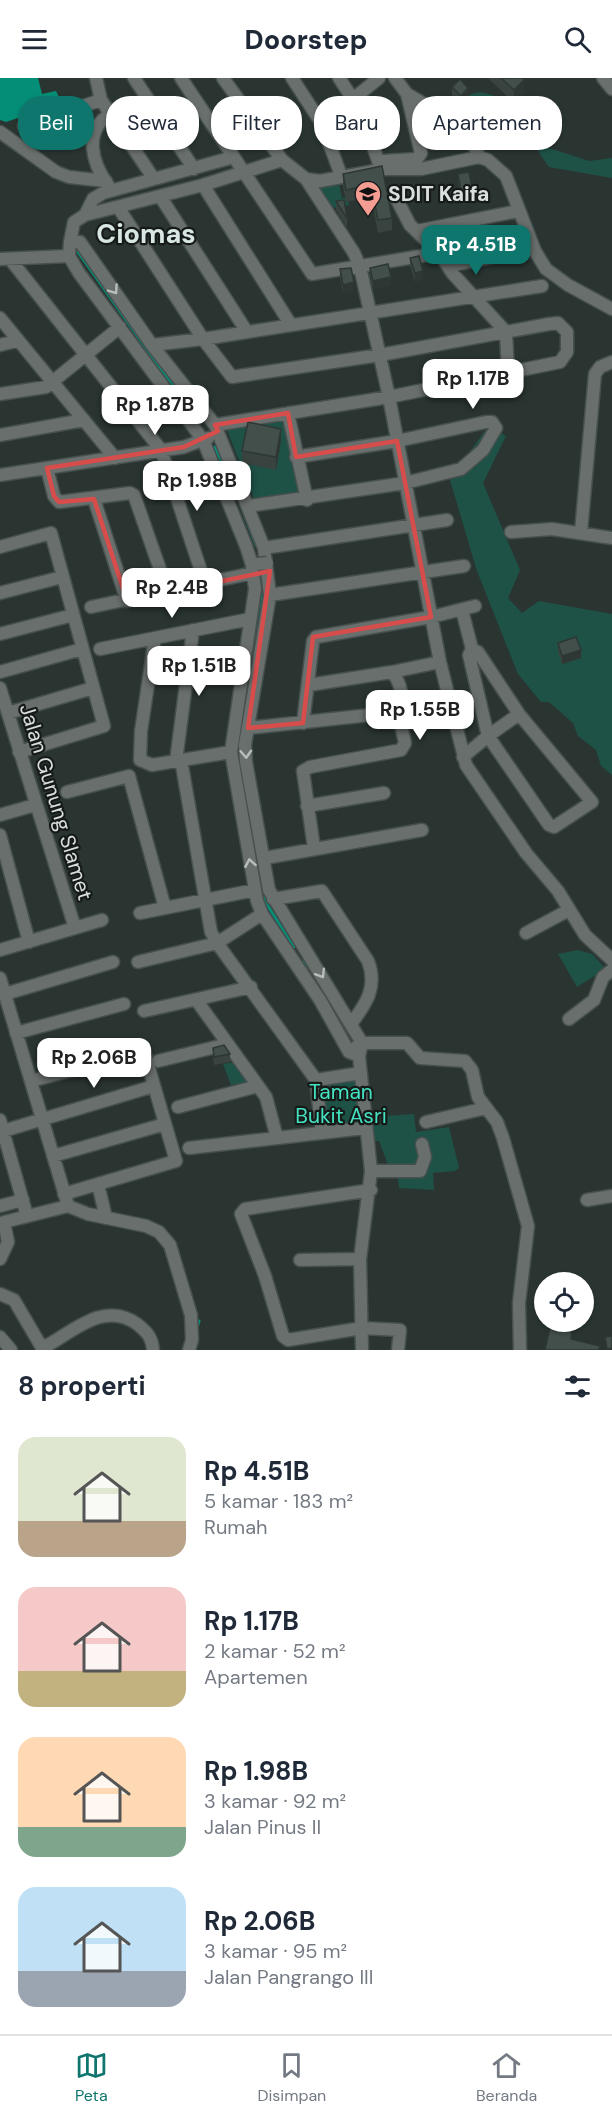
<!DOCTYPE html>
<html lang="id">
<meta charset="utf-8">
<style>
body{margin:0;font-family:"DM Sans",sans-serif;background:#f2f2f3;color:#1f2937;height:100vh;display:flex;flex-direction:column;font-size:22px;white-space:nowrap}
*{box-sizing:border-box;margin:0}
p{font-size:20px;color:#747a83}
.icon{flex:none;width:33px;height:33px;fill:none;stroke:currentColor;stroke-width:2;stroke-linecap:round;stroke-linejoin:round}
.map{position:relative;height:1272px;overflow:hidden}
.panel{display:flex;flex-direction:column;background:#fff;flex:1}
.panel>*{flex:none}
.banner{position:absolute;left:18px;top:18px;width:576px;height:54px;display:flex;gap:12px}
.buttons{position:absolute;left:534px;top:1194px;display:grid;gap:12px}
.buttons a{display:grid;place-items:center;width:60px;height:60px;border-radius:50%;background:#fff;box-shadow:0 2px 4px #0004;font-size:30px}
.price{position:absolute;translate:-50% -51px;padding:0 14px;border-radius:12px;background:#fff;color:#222;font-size:20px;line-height:39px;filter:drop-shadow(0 2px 3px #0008)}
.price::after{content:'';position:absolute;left:50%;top:36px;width:18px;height:14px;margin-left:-9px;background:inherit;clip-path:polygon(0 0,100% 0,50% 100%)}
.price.current{background:#0f766e;color:#fff}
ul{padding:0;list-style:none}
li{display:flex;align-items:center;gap:18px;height:150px;padding:0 18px}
li span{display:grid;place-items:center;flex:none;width:168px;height:120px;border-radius:18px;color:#555}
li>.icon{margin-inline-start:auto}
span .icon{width:72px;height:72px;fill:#fffc;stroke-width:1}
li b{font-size:26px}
h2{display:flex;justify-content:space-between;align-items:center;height:72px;padding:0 18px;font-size:26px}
.tag{padding:0 21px;border-radius:24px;background:#fff;box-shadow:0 2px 4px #0004;font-size:21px;line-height:54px}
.tag.current{background:#0f766e;color:#fff}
header{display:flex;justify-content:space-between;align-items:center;height:78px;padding:0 18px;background:#fff;font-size:27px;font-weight:800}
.tabs{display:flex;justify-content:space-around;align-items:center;height:84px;border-top:2px solid #e0e1e3;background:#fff;font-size:16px;color:#747a83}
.tabs a{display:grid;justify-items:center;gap:3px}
.tabs .current{color:#0f766e}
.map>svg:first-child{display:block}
.green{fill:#1e5247}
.water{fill:#058e77}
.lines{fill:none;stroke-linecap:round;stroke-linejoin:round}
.stream{stroke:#058e77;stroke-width:3}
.minor-casing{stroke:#46504e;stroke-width:15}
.minor{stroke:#696f6d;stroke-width:12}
.minor-bridge-casing{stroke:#46504e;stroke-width:15;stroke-linecap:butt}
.minor-bridge{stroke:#696f6d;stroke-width:12}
.wall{fill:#394440}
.shaded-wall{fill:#2e3734}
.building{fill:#424f4b;stroke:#2e3734;stroke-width:1.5}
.oneway{stroke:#b7bebc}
.marked{fill:none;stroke:#d74d4c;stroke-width:4.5;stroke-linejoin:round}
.labels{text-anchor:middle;stroke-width:4.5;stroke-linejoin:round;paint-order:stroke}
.poi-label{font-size:21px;font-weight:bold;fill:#d9e0de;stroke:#161b1a;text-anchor:start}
.street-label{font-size:21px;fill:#d9e0de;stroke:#161b1a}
.park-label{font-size:21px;fill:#45e2c2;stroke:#161b1a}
.district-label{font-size:27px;font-weight:bold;fill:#d8e7e3;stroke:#161b1a}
</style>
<header><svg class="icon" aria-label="menu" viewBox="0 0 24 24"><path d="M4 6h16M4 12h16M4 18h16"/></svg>Doorstep<svg class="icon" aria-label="search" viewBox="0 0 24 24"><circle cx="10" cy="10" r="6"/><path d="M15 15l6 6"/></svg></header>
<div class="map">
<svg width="612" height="1272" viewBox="0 0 612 1272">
<rect width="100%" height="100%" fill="#2a3532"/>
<path class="green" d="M480,14C501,18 520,29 535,45L543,44L549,58L546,69L589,83L612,80V100L549,89L535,69L515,65L502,54L484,68L456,47C460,29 460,17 480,14Z
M309,104L339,106L342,120L348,119L349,127L327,131Z
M285,341L303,419L256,426L227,352Z
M489,347L506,358L483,405L520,492L508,520L522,535L539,523L612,536V697L601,688L596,672L578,658L573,645L549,624H541L518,596L477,493L450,402Z
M578,872L592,876L606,891L577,909L558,876Z
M236,984L248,1004L231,1007L223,986Z
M361,995L365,1050L322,1055L316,1002Z
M414,1036L416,1054L449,1049L459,1090L455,1093L433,1095L434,1112L399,1110L397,1094L390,1092L379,1063H374L371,1048L385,1045V1038Z"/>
<path class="water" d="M0,0H38L42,16L56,13L62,25L6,44L0,42Z"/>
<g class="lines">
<path class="stream" d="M78,174L160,290L196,335
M215,369L232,407
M243,433L256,467
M257,562L264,509
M252,749L256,774
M258,788L266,825L294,869
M303,884L346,950
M196,1253L199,1243"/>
<g class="minor-casing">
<path id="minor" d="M96,0L101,22L154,101
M134,0L194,91
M181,0L312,196L439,175
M223,0L282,82
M292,0L322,46L339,92
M339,0L362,35L378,83
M603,0L612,11
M407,16C433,31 469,49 479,79
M322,46L379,0
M24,48L101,22
M0,54L56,94L69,99L106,103
M383,83L417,81L421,75L407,16L395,0
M306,101L354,175L360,189L389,319L440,584L466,687L526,775L558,813L585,857L612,882
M108,107C92,85 83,53 110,36
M203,107L291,247
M394,116L410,147L439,175L453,196L506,254L508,295
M160,118L247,254
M118,129L203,261L232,299L380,277L549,246L558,245L567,254V274L560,284L389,319L215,347
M85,137L93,121L103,115L234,79
M417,153L518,133
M70,164L74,144L85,137L203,107L282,82L306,101L320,103L385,91H421L479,79L488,82L506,98L535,173L546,191L568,207L612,231
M0,181L69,178
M10,181L161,372L205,505
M449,188L516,174
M0,240L115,380
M0,267L17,263
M152,267L203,261L542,208
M0,316L46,309L120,249
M288,335L307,422
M0,357L84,342
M47,390L54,418L59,424L130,415L134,417L168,514
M0,397L184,369L208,360
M94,421L127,523
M249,428L405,405L461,391L483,372L496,350L492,344H486L397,363L296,379
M511,454L552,451L612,460
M581,454L595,296L600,289L612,284
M0,469L51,455L104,648L19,674
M264,470L447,442
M0,515L62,499
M270,517L464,488
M91,529L253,495
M462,532L472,571L469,577L488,658L519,636L592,724L554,749L549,747L488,658L463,679
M0,556L73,537
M155,560L141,653L140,682L152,687L231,674
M100,571L250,541
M472,571L478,574L519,636
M0,594L82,571
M392,594L440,584
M309,607L392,594C400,603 406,623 398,634L405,665L401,672L310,689L303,693L314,770
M0,610L75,850
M8,635L93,610
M303,645L313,563L316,559L431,539L475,528
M248,650L398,634
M176,683L193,552
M67,714L129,698L165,830
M307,728L384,715
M0,737L35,727
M0,757L29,864
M265,780L422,752
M273,821L322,813L368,883C378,909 366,926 351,946
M140,835L255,812
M262,836L217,865L316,1002L322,1055
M526,855L569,832
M0,872L102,842
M138,884L217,865L211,854L181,682
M0,900L67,1124
M5,916L113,884
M197,923L266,1019L277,1060
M144,933L251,909
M569,941L594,922L603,899L612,892
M16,955L124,926
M356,969L362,965H407L420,980L465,983L472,992L478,1019L497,1044L503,1060L528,1148L519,1225L520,1272
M359,978L349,974L320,922L262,836L257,823L231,674L255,511L252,487L246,468L203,362L79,195L69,178L70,164H80L152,267L215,347L264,470L270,517L245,667L246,684L269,812L362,965L359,978L371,1093L360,1181L362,1272
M158,983L228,966
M316,1002L361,995
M31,1003L144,973L176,1083L64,1116
M178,1029L258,1008
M0,1042L3,1053L154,1008
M426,1044L486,1030
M3,1053L27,1138
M189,1070L365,1050
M53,1078L165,1046
M371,1093H420L425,1079L422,1066
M98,1106L106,1140
M371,1112L245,1131L241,1136L265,1198L283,1258L288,1262L362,1250L400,1252L398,1272
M587,1122L612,1118
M0,1128L23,1122
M0,1181L8,1164L4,1144L68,1128L88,1136L146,1148L159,1154L170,1167L191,1237L192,1262L189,1272
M300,1182L360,1181
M0,1216L14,1222L41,1268L48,1267C75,1252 105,1223 137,1246C147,1254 152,1259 153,1272
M0,1259L11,1272"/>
</g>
<use href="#minor" class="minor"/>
<g class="minor-bridge-casing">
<path id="minor-bridge" d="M257,486L267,485"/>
</g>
<use href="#minor-bridge" class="minor-bridge"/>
</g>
<path class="wall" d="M488,0H523L524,14L514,25Z
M452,9L468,19L461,26L452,17Z
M382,88L392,140V152L378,155L371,119L346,124L343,108V96Z
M458,96L473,116V124L462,126L458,104Z
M336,123L347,139V148H346L336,132Z
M433,150L446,157V165L442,166L433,158Z
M410,180L423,201L415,204L410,188Z
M370,190L391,207L373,211L370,198Z
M340,191L354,212L343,215L340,200Z
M281,363L276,392L242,385V373Z
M558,565L581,580L562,586L558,574Z
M213,970L230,976V984L214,987L213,978Z"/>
<path class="shaded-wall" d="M524,2V14L514,25V12Z
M468,10V19L461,26V18Z
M423,193V201L415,204V195Z
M391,199V207L373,211V203Z
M354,204V212L343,215V207Z
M281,351V363L276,392V379Z
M581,572V580L562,586V578Z"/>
<path class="building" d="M501,0H523L524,2L514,12Z
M460,1L468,10L461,18L452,9Z
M382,88L392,140L378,142L371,107L346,112L343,96Z
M469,94L473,116L462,118L458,96Z
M344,122L347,139H346L336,123Z
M445,148L446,157L442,158L433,150Z
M419,178L423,193L415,195L410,180Z
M388,186L391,199L373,203L370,190Z
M351,190L354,204L343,207L340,191Z
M248,344L281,351L276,379L242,373Z
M576,559L581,572L562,578L558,565Z
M224,967L230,976L214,979L213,970Z
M550,1249L572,1254L571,1261L600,1268L599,1272H545Z
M612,1258V1270L607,1271L605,1259Z"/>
<defs><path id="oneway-chevron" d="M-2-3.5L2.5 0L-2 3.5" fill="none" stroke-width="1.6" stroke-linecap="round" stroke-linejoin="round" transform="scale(1.5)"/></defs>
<g class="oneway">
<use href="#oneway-chevron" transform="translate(114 212) rotate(55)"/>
<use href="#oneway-chevron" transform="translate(246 676) rotate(87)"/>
<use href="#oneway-chevron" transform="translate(250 785) rotate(-100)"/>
<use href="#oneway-chevron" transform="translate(321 896) rotate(58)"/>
</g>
<path class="marked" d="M288,335L296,379L397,363L431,539L313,559L303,645L248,650L270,493L127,523L94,421L59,424L54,418L47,390L184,369L218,353L215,347Z"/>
<defs>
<g id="school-pin" transform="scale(1.35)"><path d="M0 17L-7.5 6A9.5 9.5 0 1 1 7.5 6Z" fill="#f59c93" stroke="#161b1a"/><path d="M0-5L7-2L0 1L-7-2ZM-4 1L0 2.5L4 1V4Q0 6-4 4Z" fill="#111"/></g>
</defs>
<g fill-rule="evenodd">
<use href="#school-pin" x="368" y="116"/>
</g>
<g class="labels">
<g class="poi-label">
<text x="388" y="123">SDIT Kaifa</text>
</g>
<g class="street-label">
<text transform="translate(56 724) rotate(73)" y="7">Jalan Gunung Slamet</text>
</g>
<g class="park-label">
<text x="341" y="1021">Taman<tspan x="341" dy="24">Bukit Asri</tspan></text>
</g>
<g class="district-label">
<text x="146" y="165">Ciomas</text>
</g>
</g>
</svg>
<div class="buttons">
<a><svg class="icon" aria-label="locate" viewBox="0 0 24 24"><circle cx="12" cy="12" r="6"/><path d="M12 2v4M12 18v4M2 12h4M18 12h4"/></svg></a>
</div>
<b class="price current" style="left:476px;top:198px">Rp 4.51B</b>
<b class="price" style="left:473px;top:332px">Rp 1.17B</b>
<b class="price" style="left:155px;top:358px">Rp 1.87B</b>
<b class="price" style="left:197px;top:434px">Rp 1.98B</b>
<b class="price" style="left:172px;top:541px">Rp 2.4B</b>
<b class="price" style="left:199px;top:619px">Rp 1.51B</b>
<b class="price" style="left:420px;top:663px">Rp 1.55B</b>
<b class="price" style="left:94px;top:1011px">Rp 2.06B</b>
<div class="banner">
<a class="tag current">Beli</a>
<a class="tag">Sewa</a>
<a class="tag">Filter</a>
<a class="tag">Baru</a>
<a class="tag">Apartemen</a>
</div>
</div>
<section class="panel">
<h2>8 properti<svg class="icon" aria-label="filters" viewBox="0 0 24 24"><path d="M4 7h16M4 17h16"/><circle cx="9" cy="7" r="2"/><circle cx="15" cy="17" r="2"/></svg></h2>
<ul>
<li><span style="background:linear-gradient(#dfe7d0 70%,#b9a48a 0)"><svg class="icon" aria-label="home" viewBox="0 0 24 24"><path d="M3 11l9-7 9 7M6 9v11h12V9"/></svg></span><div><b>Rp 4.51B</b><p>5 kamar · 183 m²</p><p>Rumah</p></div></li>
<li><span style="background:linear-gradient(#f6c9c9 70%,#c2b280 0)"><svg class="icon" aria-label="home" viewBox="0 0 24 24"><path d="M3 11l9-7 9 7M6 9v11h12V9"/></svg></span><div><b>Rp 1.17B</b><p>2 kamar · 52 m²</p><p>Apartemen</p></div></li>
<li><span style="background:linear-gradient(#ffd9b3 75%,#7fa58c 0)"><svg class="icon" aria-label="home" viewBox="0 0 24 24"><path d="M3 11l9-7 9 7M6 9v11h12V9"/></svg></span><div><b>Rp 1.98B</b><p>3 kamar · 92 m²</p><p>Jalan Pinus II</p></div></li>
<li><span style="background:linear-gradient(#bfe0f5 70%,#9aa5b1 0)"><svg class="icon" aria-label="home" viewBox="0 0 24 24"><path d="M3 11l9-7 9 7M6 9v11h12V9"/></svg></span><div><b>Rp 2.06B</b><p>3 kamar · 95 m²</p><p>Jalan Pangrango III</p></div></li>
</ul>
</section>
<nav class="tabs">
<a class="current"><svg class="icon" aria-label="map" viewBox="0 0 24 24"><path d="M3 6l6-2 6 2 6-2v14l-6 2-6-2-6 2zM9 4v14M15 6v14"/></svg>Peta</a>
<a><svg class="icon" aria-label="saved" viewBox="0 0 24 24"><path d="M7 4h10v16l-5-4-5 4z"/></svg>Disimpan</a>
<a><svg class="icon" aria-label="home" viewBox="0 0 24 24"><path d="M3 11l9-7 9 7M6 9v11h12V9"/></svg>Beranda</a>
</nav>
